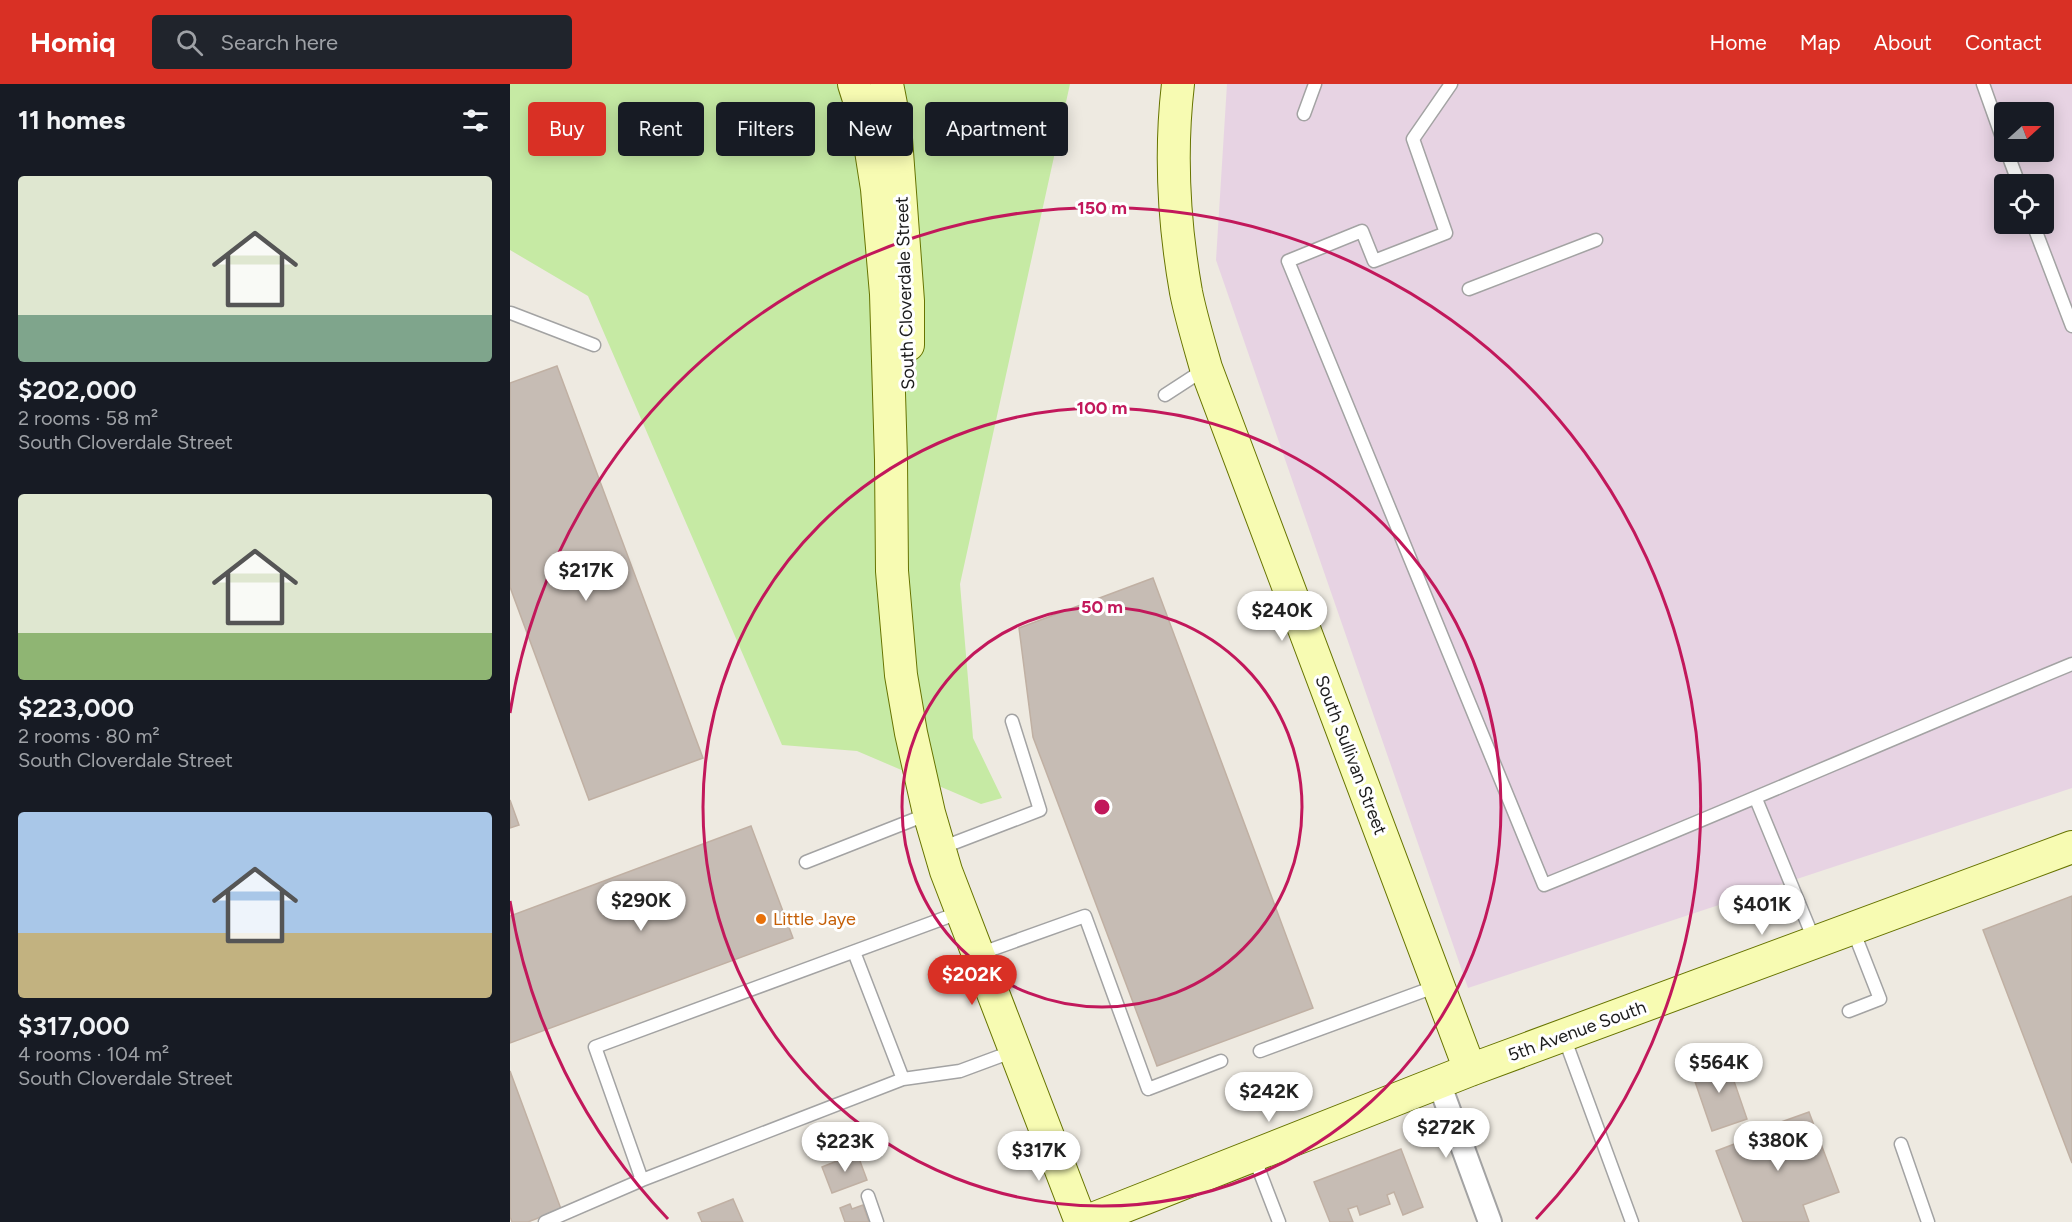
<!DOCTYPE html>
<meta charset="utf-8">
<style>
body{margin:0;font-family:Figtree,sans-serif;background:#20242c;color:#f1f3f6;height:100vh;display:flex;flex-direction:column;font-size:22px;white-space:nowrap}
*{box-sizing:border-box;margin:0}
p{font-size:20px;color:#9ea1a6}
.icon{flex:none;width:33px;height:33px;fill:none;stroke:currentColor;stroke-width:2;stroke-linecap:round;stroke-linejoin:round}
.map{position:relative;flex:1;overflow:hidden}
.details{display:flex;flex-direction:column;background:#171b24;width:510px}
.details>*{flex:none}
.guide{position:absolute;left:18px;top:18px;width:570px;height:54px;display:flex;gap:12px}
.needle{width:39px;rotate:69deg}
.fabs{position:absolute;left:1484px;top:18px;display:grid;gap:12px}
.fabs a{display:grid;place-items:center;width:60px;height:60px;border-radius:6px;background:#171b24;box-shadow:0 3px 15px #0003;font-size:30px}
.price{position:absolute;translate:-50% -51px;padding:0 14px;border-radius:21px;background:#fff;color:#222;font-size:20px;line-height:39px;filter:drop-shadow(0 2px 3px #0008)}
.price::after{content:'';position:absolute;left:50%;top:36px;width:18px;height:14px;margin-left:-9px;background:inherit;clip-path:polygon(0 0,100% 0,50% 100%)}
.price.current{background:#d93025;color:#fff}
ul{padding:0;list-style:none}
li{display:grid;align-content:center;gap:12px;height:318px;padding:0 18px}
li span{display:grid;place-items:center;height:186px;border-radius:6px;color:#555}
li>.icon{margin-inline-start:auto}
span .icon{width:108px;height:108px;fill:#fffc;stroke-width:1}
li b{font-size:26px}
h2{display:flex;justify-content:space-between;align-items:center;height:72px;padding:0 18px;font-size:26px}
.chip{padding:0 21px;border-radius:6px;background:#171b24;box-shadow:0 3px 15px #0003;font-size:21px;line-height:54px}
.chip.current{background:#d93025;color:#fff}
header{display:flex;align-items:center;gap:36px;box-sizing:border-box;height:84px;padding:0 30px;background:#d93025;color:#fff}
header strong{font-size:28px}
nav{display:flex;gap:33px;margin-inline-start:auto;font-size:21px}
.search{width:420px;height:54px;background:#20242c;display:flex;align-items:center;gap:15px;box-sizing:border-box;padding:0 21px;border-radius:6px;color:#9ea1a6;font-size:22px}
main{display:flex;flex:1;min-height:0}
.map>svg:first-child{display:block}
.industrial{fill:#e7d3e3;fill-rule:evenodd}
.grass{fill:#c6eaa4}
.building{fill:#c6bcb4;stroke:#c0b0a3;stroke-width:1.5}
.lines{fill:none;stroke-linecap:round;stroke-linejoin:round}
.lane-casing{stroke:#a3a3a3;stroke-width:15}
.street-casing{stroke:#a3a3a3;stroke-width:26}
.secondary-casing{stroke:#677401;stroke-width:34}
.lane{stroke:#fff;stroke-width:12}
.street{stroke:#fff;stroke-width:22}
.secondary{stroke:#f7fbb2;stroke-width:32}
.ring{fill:none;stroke:#c2185b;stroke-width:3}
.food-dot{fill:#e8710a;stroke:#fff;stroke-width:2}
.labels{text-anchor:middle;stroke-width:6;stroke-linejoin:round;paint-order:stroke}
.street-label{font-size:18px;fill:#1c1c1c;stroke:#fff}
.food-label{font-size:18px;fill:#c56008;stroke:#fff;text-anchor:start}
.centre{fill:#c2185b;stroke:#fff;stroke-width:3}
.ring-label{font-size:18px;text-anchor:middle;font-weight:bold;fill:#c2185b;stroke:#fff;stroke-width:6;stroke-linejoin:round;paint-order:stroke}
</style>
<header>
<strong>Homiq</strong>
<div class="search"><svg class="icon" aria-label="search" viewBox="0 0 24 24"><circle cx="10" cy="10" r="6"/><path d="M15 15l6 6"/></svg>Search here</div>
<nav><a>Home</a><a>Map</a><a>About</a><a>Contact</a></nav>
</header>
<main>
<section class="details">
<h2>11 homes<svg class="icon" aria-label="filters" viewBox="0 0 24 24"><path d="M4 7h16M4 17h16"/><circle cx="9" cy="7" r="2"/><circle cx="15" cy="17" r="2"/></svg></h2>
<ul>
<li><span style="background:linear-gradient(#dfe7d0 75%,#7fa58c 0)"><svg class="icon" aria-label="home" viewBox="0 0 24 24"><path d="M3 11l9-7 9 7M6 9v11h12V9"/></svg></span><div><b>$202,000</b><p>2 rooms · 58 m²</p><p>South Cloverdale Street</p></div></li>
<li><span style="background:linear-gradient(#dfe7d0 75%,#8fb573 0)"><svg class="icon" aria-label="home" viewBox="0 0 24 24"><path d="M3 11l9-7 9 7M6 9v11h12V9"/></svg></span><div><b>$223,000</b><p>2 rooms · 80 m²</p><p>South Cloverdale Street</p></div></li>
<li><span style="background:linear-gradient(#a9c7e8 65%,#c2b280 0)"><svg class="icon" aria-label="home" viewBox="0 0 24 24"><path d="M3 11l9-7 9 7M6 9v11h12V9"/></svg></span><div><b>$317,000</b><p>4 rooms · 104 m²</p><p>South Cloverdale Street</p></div></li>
</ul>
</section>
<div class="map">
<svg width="1562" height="1138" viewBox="0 0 1562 1138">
<rect width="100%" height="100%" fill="#eeeae1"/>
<path class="industrial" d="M717,0H1562V704L958,904L706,176ZM1494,28H1533V68H1494ZM1494,100H1533V140H1494Z"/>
<path class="grass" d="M0,0H560L450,500L463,654L492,714L471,720L347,667L272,661L78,212L0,166Z"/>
<path class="building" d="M47,282L193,674L79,716L0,503V299Z
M643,494L803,924L647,982L523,653L509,544Z
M0,716L9,741L0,744Z
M241,742L283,854L0,959V832Z
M1562,812V1079L1473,846Z
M1216,974L1237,1035L1202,1047L1181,986Z
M0,987L51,1125L18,1138H2L0,1133Z
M1299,1028L1329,1108L1293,1121L1299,1138H1233L1206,1067L1261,1046L1260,1042Z
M891,1065L913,1123L893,1131L884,1108L877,1111L880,1120L850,1131L847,1122L838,1125L843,1138H820L804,1098Z
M347,1069L357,1096L322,1109L312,1083Z
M223,1115L233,1138H192L188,1129Z
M340,1120L342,1125L353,1121L359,1138H335L330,1124Z"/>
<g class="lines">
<g class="lane-casing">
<path id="lane" d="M941,0L903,55L936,149L864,177L852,147L778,177L1034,801C1211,730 1385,653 1562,580
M1473,0L1494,59
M794,30L805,0
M1497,68L1509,100
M1523,140L1562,242
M959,205L1086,156
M1,229L84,261
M655,311L695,285
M1246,715L1305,858
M431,764L530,726L502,637
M296,778L418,730
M451,828L85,963L132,1096L393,995L450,987L504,967
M344,868L393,995
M469,870L575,832L638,1005L711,977
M1339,927L1370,915L1343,846
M1054,953L1122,1138
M750,967L927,902
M1391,1060L1418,1138
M744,1073L769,1138
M358,1112L367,1138
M35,1138L132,1096"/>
</g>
<g class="street-casing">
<path id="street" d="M929,999L980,1138"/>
</g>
<g class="secondary-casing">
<path id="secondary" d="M344,0L357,41L367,105L376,210L381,376L382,487L391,591L401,649L419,729L436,787L571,1138
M377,0L385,41L398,217V261
M668,0C660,68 664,140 676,208C681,233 689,259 696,284L960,986
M575,1138L960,986L1562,763"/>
</g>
<use href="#lane" class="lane"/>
<use href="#street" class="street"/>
<use href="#secondary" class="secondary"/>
</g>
<g class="ring">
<circle cx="592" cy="723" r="200"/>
<circle cx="592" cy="723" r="399"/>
<path d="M158 1135A599 599 0 0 1 0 817M0 629A599 599 0 1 1 1026 1135"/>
</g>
<circle class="food-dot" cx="251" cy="835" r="6"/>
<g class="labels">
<g class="street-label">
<text transform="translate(395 209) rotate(-92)" y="6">South Cloverdale Street</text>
<text transform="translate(841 671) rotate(69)" y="6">South Sullivan Street</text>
<text transform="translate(1067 947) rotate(-20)" y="6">5th Avenue South</text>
</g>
<g class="food-label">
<text x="263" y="841">Little Jaye</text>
</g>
</g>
<circle cx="592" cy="723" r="9" class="centre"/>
<g class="ring-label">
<text x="592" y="130">150 m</text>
<text x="592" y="330">100 m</text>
<text x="592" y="529">50 m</text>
</g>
</svg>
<div class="fabs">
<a><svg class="needle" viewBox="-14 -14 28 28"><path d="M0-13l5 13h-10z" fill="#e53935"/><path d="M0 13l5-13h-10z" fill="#9ea1a6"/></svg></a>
<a><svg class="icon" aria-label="locate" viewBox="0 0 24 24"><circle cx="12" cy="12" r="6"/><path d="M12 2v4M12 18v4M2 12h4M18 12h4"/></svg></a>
</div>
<b class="price" style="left:76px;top:518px">$217K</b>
<b class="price" style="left:772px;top:558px">$240K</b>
<b class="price" style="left:131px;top:848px">$290K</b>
<b class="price" style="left:1252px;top:852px">$401K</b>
<b class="price current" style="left:462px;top:922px">$202K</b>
<b class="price" style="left:1209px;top:1010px">$564K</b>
<b class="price" style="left:759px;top:1039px">$242K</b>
<b class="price" style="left:936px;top:1075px">$272K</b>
<b class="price" style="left:1268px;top:1088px">$380K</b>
<b class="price" style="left:335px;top:1089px">$223K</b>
<b class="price" style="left:529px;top:1098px">$317K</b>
<div class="guide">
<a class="chip current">Buy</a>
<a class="chip">Rent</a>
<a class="chip">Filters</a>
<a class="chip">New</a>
<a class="chip">Apartment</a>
</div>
</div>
</main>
